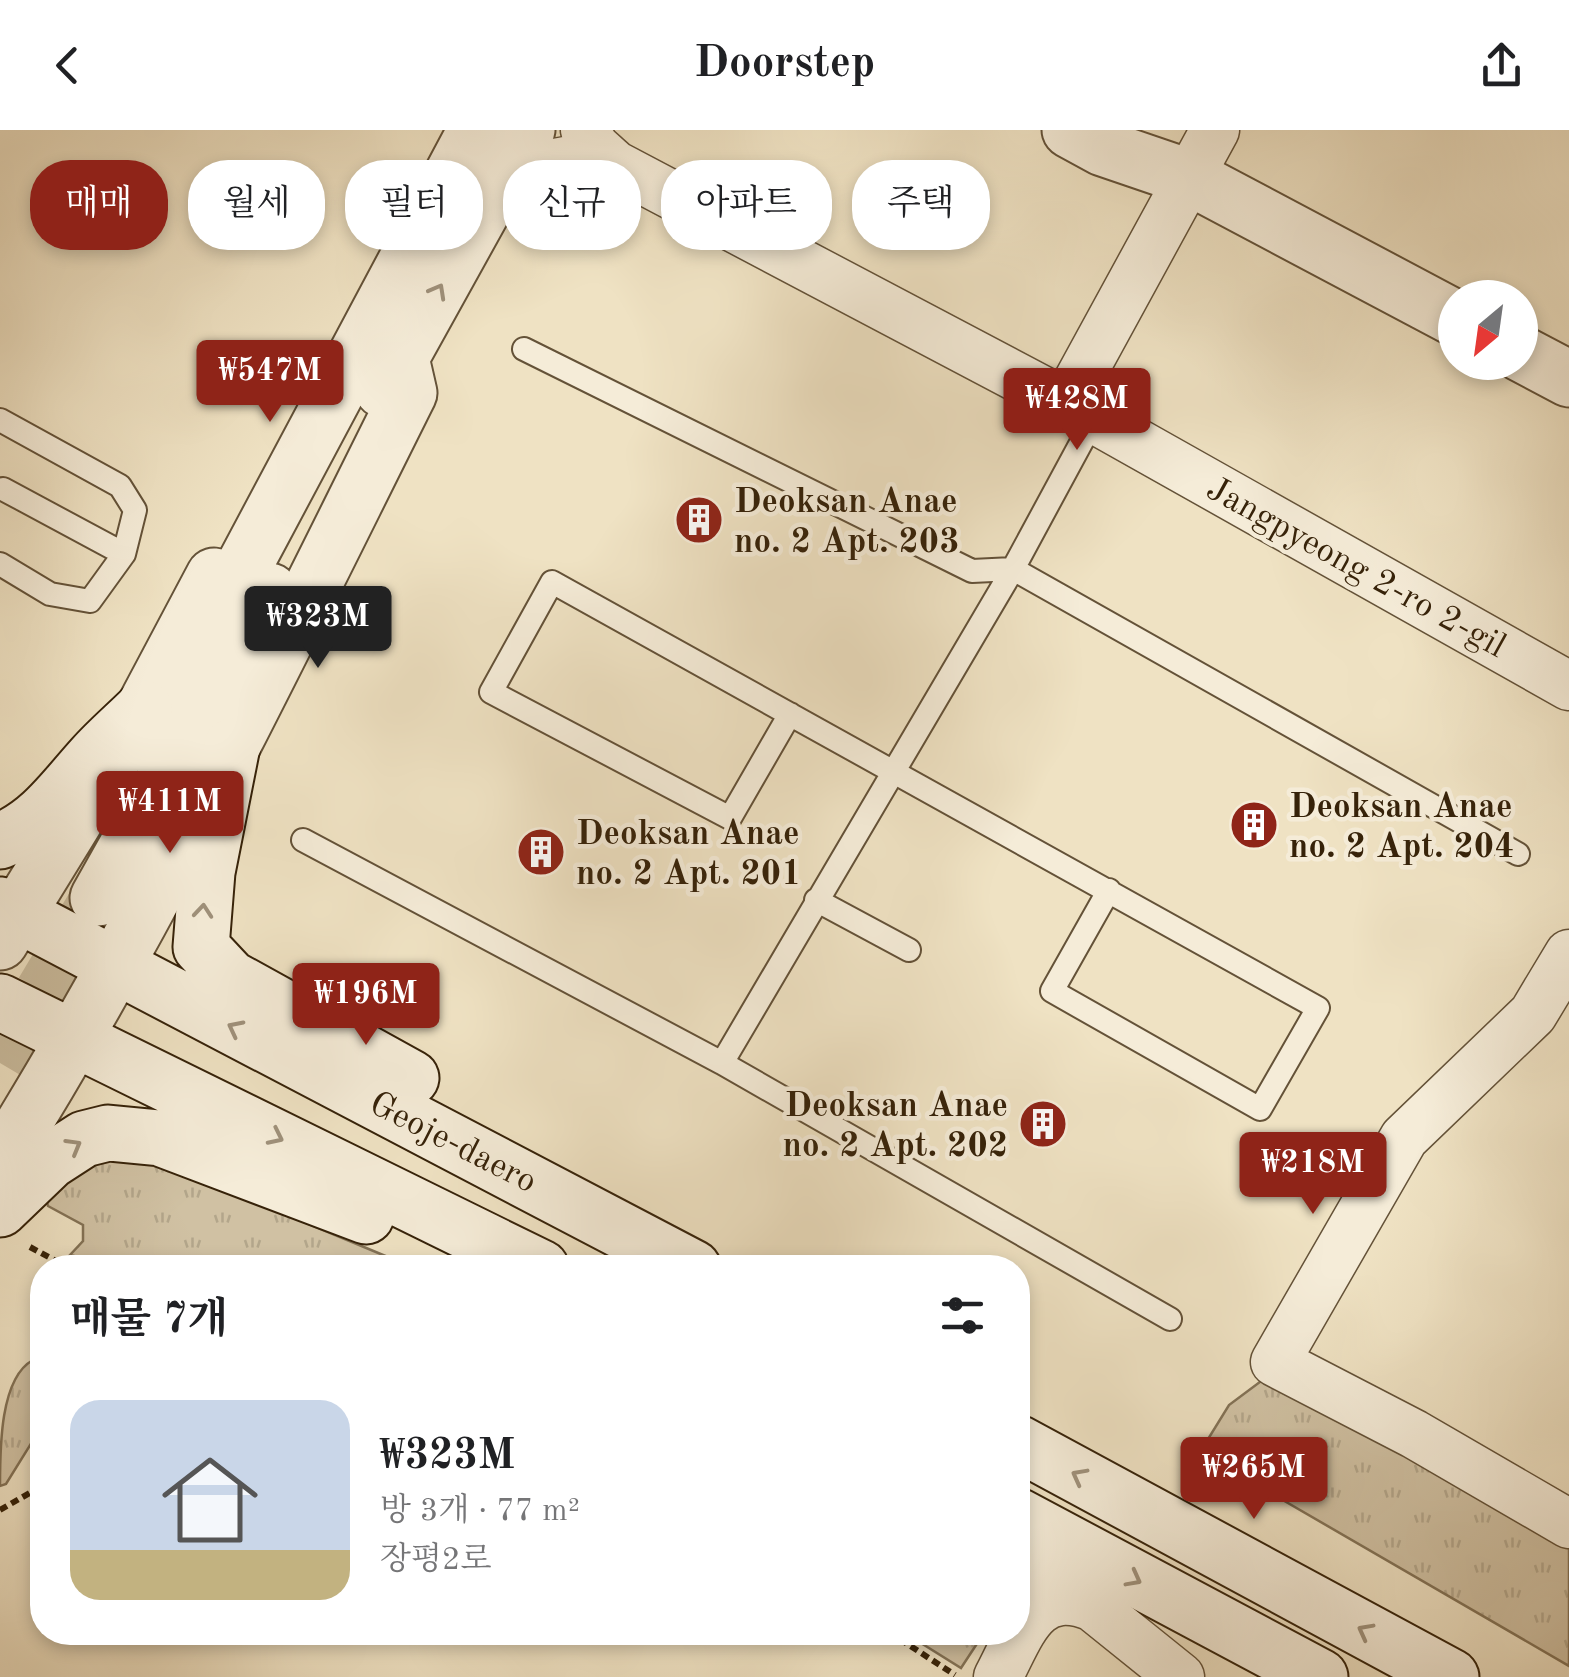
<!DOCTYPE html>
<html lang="ko">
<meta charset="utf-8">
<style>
body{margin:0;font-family:"Old Standard TT","Noto Serif KR",serif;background:#f2f2f2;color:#202124;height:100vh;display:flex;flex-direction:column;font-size:38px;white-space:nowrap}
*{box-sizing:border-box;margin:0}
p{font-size:32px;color:#757577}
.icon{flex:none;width:55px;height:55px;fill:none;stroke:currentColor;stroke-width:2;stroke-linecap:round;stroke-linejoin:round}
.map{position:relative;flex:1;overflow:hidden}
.panel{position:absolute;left:30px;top:1125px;width:1000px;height:390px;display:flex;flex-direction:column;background:#fff;border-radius:40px;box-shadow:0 5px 15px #0003}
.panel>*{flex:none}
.hud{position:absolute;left:30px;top:30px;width:1000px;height:90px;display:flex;gap:20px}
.needle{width:65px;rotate:209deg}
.buttons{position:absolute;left:1438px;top:150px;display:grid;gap:20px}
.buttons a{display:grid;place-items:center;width:100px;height:100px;border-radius:50%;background:#fff;box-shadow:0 5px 15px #0003;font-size:50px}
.price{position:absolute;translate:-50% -85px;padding:0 22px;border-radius:10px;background:#8f2418;color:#fff;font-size:32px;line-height:65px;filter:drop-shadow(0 2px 5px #0008)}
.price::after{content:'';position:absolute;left:50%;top:60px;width:30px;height:22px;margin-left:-15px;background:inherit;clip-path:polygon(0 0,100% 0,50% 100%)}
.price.current{background:#222;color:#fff}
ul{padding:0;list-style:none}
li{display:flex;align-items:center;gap:30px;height:250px;padding:0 40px}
li span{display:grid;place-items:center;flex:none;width:280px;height:200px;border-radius:30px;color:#555}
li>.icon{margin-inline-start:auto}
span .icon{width:120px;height:120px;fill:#fffc;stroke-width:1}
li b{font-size:42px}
h2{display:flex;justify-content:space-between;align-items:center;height:120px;padding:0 40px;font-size:42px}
.chip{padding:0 35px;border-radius:40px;background:#fff;box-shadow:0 5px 15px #0003;font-size:35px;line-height:90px}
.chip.current{background:#8f2418;color:#fff}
header{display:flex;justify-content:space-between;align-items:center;height:130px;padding:0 40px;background:#fff;font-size:45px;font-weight:600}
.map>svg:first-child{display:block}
.grass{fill:url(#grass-tufts);stroke:#837256;stroke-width:2.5}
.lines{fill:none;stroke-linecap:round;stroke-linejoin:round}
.tertiary-tunnel{stroke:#cabc9e;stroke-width:55;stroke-dasharray:55 28;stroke-linecap:butt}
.service-casing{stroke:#645238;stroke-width:26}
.minor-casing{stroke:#645238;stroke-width:51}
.tertiary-casing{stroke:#645238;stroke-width:59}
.secondary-casing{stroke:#362209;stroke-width:59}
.path{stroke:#362209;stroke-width:6;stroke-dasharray:8 5;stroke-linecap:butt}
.service{stroke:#f5ecd8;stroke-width:22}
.minor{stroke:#f5ecd8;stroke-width:48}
.tertiary{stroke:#f5ecd8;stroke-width:55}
.secondary{stroke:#f5ecd8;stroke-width:55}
.oneway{stroke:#9f917b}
.labels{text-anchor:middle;stroke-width:9;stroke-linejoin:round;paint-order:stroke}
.poi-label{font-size:35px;font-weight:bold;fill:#362209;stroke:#f5ecd8;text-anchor:start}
.street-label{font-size:35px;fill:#362209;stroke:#f5ecd8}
</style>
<header><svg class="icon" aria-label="back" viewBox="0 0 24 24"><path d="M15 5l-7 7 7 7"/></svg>Doorstep<svg class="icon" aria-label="share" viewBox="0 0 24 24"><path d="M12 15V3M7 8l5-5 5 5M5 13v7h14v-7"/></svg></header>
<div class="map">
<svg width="1569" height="1547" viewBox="0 0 1569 1547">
<defs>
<pattern id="grass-tufts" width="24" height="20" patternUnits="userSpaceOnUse" patternTransform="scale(2.5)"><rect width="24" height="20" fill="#d0c1a3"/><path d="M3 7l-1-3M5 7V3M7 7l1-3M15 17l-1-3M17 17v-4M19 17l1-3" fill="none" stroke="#b3a68b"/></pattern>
</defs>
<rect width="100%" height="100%" fill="#efe2c3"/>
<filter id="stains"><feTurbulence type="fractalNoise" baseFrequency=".002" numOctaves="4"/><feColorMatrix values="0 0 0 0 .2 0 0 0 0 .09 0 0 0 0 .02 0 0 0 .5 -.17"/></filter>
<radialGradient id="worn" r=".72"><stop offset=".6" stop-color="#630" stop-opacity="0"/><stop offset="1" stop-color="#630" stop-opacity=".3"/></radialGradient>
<path class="grass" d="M130,1020L412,1137H117L70,1125L83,1111V1095L48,1076L44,1061L56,1048Z
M42,1216V1296L6,1354L0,1356C0,1318 0,1248 33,1230Z
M1272,1243L1569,1405V1536L1200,1322L1229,1275Z
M905,1503H984L961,1538Z"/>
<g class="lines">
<path class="tertiary-tunnel" d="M0,933L96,772"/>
<g class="service-casing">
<path id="service" d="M524,219L972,441L1013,439L1518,724
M0,290L120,356L135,380L124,424L90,471L50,464L0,434
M3,359L124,424
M790,584L730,688L491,562L552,452L1318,878L1260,979L1052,861L1109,760
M303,710L722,933L1170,1189
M816,770L909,820
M722,933L1013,439L1094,289"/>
</g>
<g class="minor-casing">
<path id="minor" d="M585,0L595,17L615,35L1066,273L1569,556
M504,42L566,31L615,35
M1066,273L1215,0
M1569,824L1533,884L1404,1008L1275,1232L1414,1304L1569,1394
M1018,1421L1093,1477
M998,1547C1021,1504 1034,1453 1093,1477L1180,1547"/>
</g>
<g class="tertiary-casing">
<path id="tertiary" d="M1070,0L1103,18L1191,48L1455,188
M1520,223L1569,249
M383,260L527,0
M212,496L476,0
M98,768L270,461
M0,812L144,578L214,446
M0,1032C154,785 279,523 409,263L401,228"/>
</g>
<g class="secondary-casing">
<path id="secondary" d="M232,616L207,742L201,817L230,848L411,948
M0,711C41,695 64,660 93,628C108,611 127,595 144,578
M0,775L693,1138
M0,872L541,1138
M0,1079L50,1031L84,1009L108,1003L160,1008L366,1086
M1018,1313L1451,1547
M1018,1386L1320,1547"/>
</g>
<path class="path" d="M30,1117L69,1138
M0,1380L33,1361L42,1346
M889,1502L955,1545"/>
<use href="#service" class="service"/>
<use href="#minor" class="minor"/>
<use href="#tertiary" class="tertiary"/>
<use href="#secondary" class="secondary"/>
</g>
<defs><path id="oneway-chevron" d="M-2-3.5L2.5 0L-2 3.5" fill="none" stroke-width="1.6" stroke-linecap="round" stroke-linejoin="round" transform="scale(2.5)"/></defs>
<g class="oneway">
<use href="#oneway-chevron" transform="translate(438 161) rotate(-61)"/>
<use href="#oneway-chevron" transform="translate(203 781) rotate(-85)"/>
<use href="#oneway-chevron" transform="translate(235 898) rotate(-153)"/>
<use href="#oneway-chevron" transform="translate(276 1007) rotate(26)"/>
<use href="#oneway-chevron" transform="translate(74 1016) rotate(-30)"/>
<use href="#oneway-chevron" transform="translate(1079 1346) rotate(-152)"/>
<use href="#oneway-chevron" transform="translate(1134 1449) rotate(28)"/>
<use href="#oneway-chevron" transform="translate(1365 1501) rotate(-152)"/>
</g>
<defs>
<g id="building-disc" transform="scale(2.5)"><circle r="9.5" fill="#8f2418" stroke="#f5ecd8"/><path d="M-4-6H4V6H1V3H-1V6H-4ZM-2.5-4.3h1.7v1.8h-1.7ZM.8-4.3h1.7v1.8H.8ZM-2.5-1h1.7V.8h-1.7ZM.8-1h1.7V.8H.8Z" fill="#fff"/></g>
</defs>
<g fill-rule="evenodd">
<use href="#building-disc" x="699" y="390"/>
<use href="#building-disc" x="1254" y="695"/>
<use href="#building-disc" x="541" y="722"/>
<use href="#building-disc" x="1043" y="994"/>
</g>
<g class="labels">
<g class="poi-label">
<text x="734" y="382">Deoksan Anae<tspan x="734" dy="40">no. 2 Apt. 203</tspan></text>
<text x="1289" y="687">Deoksan Anae<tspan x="1289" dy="40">no. 2 Apt. 204</tspan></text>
<text x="576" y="714">Deoksan Anae<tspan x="576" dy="40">no. 2 Apt. 201</tspan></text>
<text x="1008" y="986" text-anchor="end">Deoksan Anae<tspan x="1008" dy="40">no. 2 Apt. 202</tspan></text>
</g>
<g class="street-label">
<text transform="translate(1357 436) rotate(29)" y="12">Jangpyeong 2-ro 2-gil</text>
<text transform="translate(454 1011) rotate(27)" y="12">Geoje-daero</text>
</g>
</g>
<rect width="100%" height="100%" filter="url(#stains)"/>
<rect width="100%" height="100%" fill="url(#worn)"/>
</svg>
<div class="buttons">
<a><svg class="needle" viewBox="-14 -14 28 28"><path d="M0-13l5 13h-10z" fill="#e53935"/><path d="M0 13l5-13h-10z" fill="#757577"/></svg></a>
</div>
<b class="price" style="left:270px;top:295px">₩547M</b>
<b class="price" style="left:1077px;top:323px">₩428M</b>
<b class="price current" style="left:318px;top:541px">₩323M</b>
<b class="price" style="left:170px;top:726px">₩411M</b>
<b class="price" style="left:366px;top:918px">₩196M</b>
<b class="price" style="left:1313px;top:1087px">₩218M</b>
<b class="price" style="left:1254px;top:1392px">₩265M</b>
<div class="hud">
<a class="chip current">매매</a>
<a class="chip">월세</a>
<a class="chip">필터</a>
<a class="chip">신규</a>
<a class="chip">아파트</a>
<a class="chip">주택</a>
</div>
<section class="panel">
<h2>매물 7개<svg class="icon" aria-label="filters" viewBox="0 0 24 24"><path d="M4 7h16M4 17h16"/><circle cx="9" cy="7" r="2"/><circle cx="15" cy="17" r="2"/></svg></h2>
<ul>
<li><span style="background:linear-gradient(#c9d6e8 75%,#c2b280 0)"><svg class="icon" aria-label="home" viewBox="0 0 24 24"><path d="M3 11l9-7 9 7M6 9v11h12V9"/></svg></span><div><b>₩323M</b><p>방 3개 · 77 m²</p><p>장평2로</p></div></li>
</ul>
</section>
</div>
